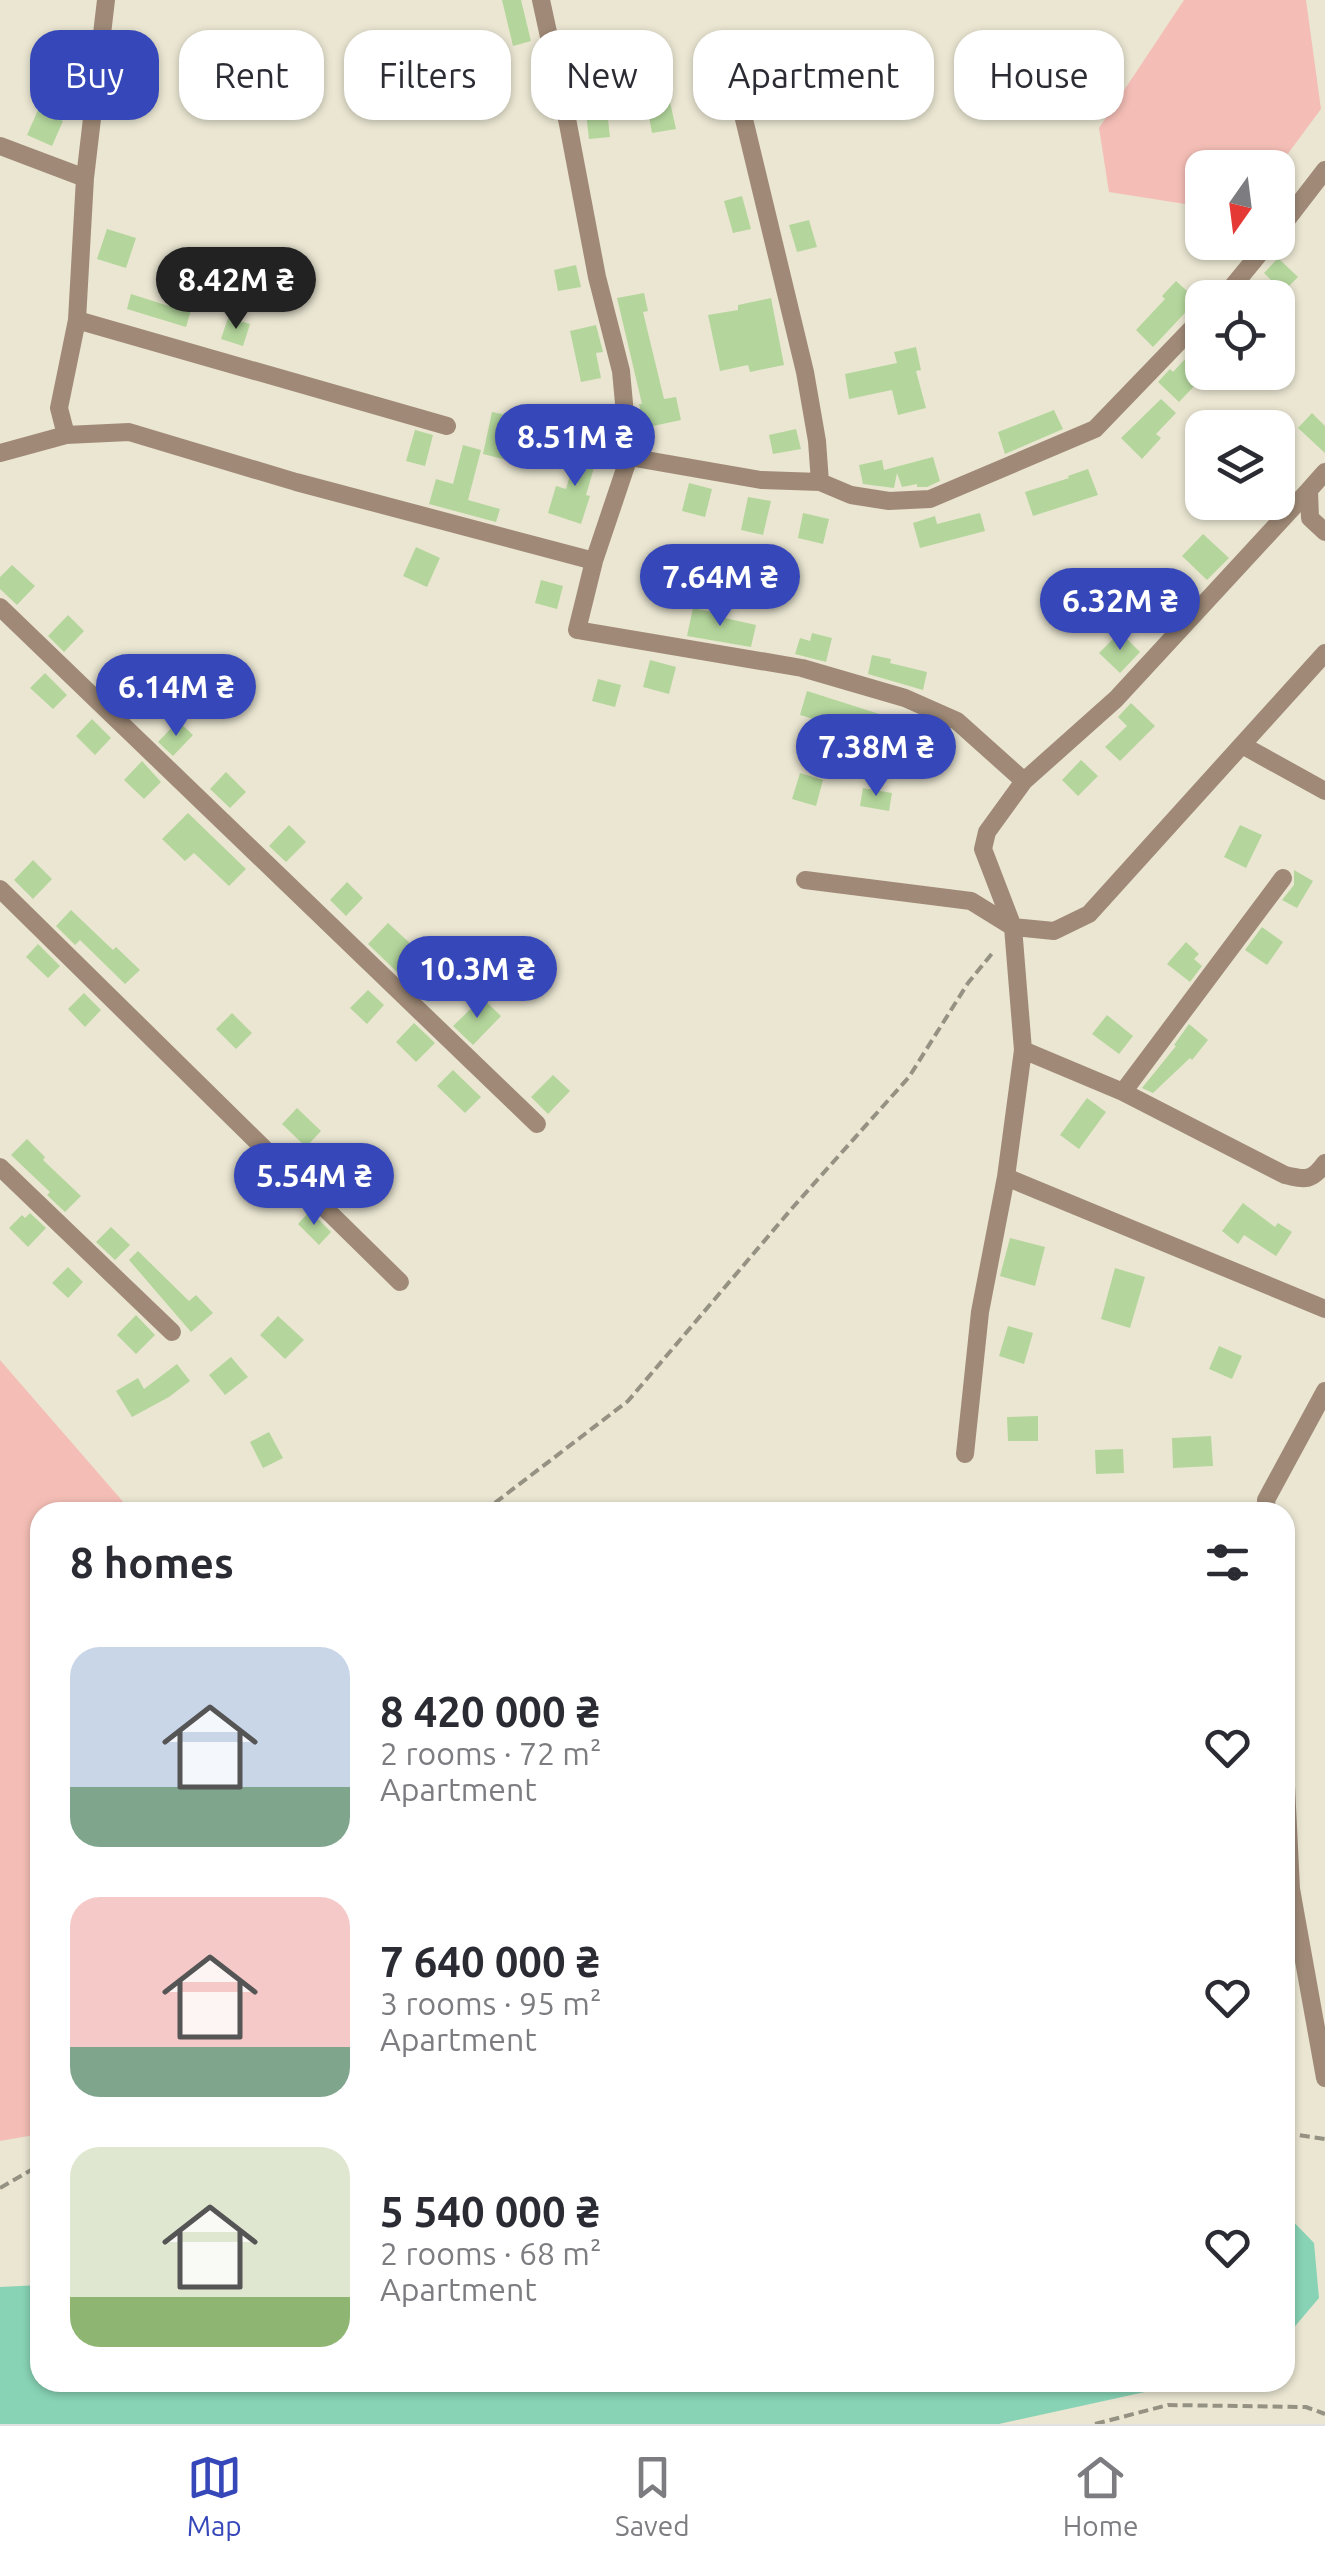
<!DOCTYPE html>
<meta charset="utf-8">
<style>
body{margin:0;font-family:Ubuntu,sans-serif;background:#f7f7f7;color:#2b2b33;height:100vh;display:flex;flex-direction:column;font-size:38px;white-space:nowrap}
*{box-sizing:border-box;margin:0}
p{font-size:32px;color:#7c7c81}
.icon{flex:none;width:55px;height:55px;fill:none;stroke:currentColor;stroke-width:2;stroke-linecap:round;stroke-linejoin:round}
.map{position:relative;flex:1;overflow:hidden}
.drawer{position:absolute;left:30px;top:1502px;width:1265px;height:890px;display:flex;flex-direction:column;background:#fff;border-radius:30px;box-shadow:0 2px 8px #0004}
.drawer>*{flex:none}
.banner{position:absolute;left:30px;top:30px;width:1265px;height:90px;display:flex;gap:20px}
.needle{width:65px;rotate:194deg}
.buttons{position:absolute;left:1185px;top:150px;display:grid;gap:20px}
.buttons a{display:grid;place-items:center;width:110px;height:110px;border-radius:20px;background:#fff;box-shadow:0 2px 8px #0004;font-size:50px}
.price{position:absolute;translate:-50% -85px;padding:0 22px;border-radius:35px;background:#3647b9;color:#fff;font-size:32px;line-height:65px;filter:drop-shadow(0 2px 5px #0008)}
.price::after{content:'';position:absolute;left:50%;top:60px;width:30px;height:22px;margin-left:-15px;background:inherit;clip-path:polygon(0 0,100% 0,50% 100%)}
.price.selected{background:#222;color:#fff}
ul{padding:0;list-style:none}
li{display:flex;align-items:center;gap:30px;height:250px;padding:0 40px}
li span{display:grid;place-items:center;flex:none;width:280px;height:200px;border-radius:30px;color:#555}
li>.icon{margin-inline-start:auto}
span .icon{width:120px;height:120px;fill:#fffc;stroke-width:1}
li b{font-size:42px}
h2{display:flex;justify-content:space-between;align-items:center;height:120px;padding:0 40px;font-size:42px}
.pill{padding:0 35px;border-radius:30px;background:#fff;box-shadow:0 2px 8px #0004;font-size:35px;line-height:90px}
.pill.selected{background:#3647b9;color:#fff}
.tabs{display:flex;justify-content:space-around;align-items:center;height:140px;border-top:2px solid #e1e1e2;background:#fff;font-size:28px;color:#7c7c81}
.tabs a{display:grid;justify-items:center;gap:5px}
.tabs .selected{color:#3647b9}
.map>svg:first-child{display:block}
.green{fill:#f4beb6}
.water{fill:#88d3b5}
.building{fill:#b4d69c}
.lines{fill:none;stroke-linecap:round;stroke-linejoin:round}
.path{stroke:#959283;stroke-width:4;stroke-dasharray:10 5;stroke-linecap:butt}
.minor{stroke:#a08a77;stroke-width:18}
</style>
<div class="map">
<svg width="1325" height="2424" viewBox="0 0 1325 2424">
<rect width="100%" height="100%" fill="#eae6d2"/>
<path class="green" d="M1184,0H1306L1321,109L1284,159L1265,167L1202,168V196L1185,204L1109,192L1099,128Z
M0,1360L132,1512H40V2134L0,2141Z"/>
<path class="water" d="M1285,2213L1314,2243L1319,2298L1285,2338Z
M40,2285V2382L1186,2383L999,2424H0V2287Z"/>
<path class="building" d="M502,0H521L531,41L513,46Z
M593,38L598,63L574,67L569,42Z
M670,102L676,129L652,133L647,106Z
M38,110L63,121L52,146L27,135Z
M607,111L610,137L589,139L586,113Z
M742,196L751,229L733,233L724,201Z
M809,220L817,247L797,252L789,225Z
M107,229L136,238L126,268L97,259Z
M1278,258L1298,277L1283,292L1264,273Z
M576,265L581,287L558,291L554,270Z
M1176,281L1197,300L1153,347L1136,330L1165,299L1162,296Z
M644,293L648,311L643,312L664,399L676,397L681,420L644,428L639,404H642L617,298Z
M131,294L169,306L172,294L194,300L186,327L127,309Z
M771,298L784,365L750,372L748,365L720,371L708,315L738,310V305Z
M228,318L250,324L243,346L221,339Z
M596,325L603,352L596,353L601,378L581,382L570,331Z
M1202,341V378L1179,402L1158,382L1170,369L1173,372Z
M916,347L921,370L916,371L926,408L898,415L892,390L849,399L845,374L897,363L894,352Z
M1161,399L1176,413L1156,434L1161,438L1142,459L1121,438Z
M1054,410L1063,429L1005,454L998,432Z
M492,412L520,418L511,461L483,454Z
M1312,413L1325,426V453L1298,428Z
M796,429L801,449L773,454L769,435Z
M415,430L433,435L425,466L406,461Z
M463,445L481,450L468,500L500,509L496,522L429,504L436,479L453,484Z
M578,448L598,454L586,495L590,496L581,524L548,513L556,486L566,489Z
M933,457L940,481L927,487H917V484L902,487L897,473L894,488L863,484L859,465L882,460L884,470Z
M1088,469L1098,495L1033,516L1025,492L1069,478L1068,476Z
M689,483L712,489L705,517L682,511Z
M748,497L771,501L763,535L741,530Z
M803,513L829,519L823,544L798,538Z
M980,513L985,531L920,548L913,523L935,516L937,524Z
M1203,534L1229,558L1207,580L1182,556Z
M416,547L440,558L427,587L403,576Z
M12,565L35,586L17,605L0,589V577Z
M541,580L563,586L557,609L535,603Z
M693,608L717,613L716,616L756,625L751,647L687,636Z
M68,615L84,631L64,652L48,636Z
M1120,632L1140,652L1120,673L1099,653Z
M812,633L832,638L826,662L795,654L800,638L810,641Z
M872,655L891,659L890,663L927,672L923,690L868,674Z
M650,660L676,667L669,694L643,687Z
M45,673L67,695L53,709L30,688Z
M598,679L621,685L615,707L592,701Z
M807,691L895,719L888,741L800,715Z
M1131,703L1155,726L1120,761L1105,747L1127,726L1118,717Z
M92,719L111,738L95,755L76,736Z
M178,721L193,735L173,756L158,742Z
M1081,760L1098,776L1078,796L1062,780Z
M142,761L161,782L144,799L124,780Z
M226,772L246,792L230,808L210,789Z
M800,773L823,780L816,806L792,799Z
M863,788L892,793L889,811L860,806Z
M188,813L246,869L229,886L194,853L185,861L162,839Z
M289,825L306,842L286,862L269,846Z
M1240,825L1262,835L1246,868L1224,857Z
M33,860L52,879L33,899L14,880Z
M1294,870L1313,881L1297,908L1282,900L1294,885Z
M347,882L363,898L346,916L330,900Z
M71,910L113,950L116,947L140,970L125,984L80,940L75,945L56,926Z
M388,923L449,979L428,1002L368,944Z
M1262,927L1283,942L1267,965L1245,950Z
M1186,942L1199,954L1194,959L1202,966L1190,982L1167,964Z
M38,944L60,966L48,978L26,957Z
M368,990L384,1005L367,1024L350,1008Z
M84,993L101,1010L85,1027L68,1009Z
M482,998L501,1016L473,1045L453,1026Z
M232,1013L252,1033L236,1049L216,1029Z
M1107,1015L1133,1036L1119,1054L1092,1034Z
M414,1023L435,1043L416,1062L396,1042Z
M1189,1024L1208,1040L1192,1060L1190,1058L1153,1093L1142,1088L1176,1046L1174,1045Z
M453,1070L481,1097L465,1113L437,1086Z
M553,1075L570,1091L548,1114L531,1097Z
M1087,1098L1106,1112L1079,1149L1060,1135Z
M297,1108L321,1131L306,1147L282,1124Z
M27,1139L45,1157L43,1160L81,1196L65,1212L47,1195L50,1192L11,1155Z
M1243,1203L1275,1227L1278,1223L1292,1232L1276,1256L1244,1235L1238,1244L1222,1231Z
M310,1211L331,1232L319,1245L298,1224Z
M30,1213L46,1228L28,1247L9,1228L22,1215L25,1218Z
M111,1227L130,1245L115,1260L96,1242Z
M1010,1238L1045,1247L1035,1286L1000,1276Z
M138,1251L189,1301L196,1295L213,1313L191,1332L129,1260Z
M68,1267L83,1282L68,1298L52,1283Z
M1115,1268L1145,1277L1130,1328L1101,1319Z
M136,1315L155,1335L136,1354L117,1335Z
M278,1316L304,1340L285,1359L260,1335Z
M1008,1326L1033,1333L1024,1364L999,1356Z
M1219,1346L1242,1356L1232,1379L1209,1369Z
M231,1357L248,1377L225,1395L209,1375Z
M177,1364L190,1381L169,1397L132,1417L116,1391L138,1378L144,1389Z
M1038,1416V1441H1008L1007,1417Z
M269,1432L283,1458L263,1468L250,1442Z
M1211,1436L1213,1466L1173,1468L1172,1438Z
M1123,1449L1124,1473L1096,1474L1095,1450Z"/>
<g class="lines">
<path class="path" d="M483,1512L628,1401L794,1206L909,1077L968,983L994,951
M1285,2133L1325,2139
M0,2188L40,2165
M1095,2424L1168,2405L1306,2407L1325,2414"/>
<path class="minor" d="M541,0L568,124L597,277L621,371L629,457L594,561L577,630L802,668L905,698L957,721L1024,781L987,832L983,849L1013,927L1023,1050L1006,1177L980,1312L965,1454
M736,86L805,372L817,441L820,482
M0,146L85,178
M1278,231L1325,170
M1223,298L1269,242
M77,320L447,426
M66,435L59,408L77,320L85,178L106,0
M0,453L66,435L129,432L296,482L594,561
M629,457L761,480L820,482L851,495L889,501L930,499L1095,429L1202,318
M1325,472L1309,490L1310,518L1325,532
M0,607L537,1124
M1242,745L1325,791
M1024,781L1116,699L1309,490
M805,880L971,901L1013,927L1054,931L1089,914L1325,653
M0,889L400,1282
M1023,1050L1123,1092L1285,1175C1306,1180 1312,1181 1325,1163
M1123,1092L1283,878
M0,1167L172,1332
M1006,1177L1325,1309
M1267,1512L1266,1500L1325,1391
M1285,1765L1291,1889L1325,2078"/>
</g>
</svg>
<div class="buttons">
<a><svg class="needle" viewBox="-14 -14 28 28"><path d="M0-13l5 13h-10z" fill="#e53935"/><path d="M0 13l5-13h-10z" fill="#7c7c81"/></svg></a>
<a><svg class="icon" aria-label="locate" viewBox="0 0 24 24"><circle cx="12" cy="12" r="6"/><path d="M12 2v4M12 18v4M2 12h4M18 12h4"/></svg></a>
<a><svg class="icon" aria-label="layers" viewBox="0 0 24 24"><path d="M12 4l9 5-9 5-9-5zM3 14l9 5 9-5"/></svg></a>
</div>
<b class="price selected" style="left:236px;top:332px">8.42M ₴</b>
<b class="price" style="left:575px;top:489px">8.51M ₴</b>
<b class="price" style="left:720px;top:629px">7.64M ₴</b>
<b class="price" style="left:1120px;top:653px">6.32M ₴</b>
<b class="price" style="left:176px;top:739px">6.14M ₴</b>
<b class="price" style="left:876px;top:799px">7.38M ₴</b>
<b class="price" style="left:477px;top:1021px">10.3M ₴</b>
<b class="price" style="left:314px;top:1228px">5.54M ₴</b>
<div class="banner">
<a class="pill selected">Buy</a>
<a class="pill">Rent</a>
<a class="pill">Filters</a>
<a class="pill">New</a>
<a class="pill">Apartment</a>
<a class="pill">House</a>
</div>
<section class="drawer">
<h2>8 homes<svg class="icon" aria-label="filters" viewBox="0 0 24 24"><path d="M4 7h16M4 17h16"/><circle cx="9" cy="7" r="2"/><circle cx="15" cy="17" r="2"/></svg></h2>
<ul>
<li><span style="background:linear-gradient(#c9d6e8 70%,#7fa58c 0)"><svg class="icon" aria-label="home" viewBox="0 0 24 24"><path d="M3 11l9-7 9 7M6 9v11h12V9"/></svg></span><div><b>8 420 000 ₴</b><p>2 rooms · 72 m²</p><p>Apartment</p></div><svg class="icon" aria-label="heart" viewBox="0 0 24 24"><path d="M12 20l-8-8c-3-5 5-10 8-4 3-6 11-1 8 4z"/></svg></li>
<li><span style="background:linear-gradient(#f6c9c9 75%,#7fa58c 0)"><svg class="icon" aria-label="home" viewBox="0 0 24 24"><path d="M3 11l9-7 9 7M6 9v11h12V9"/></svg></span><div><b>7 640 000 ₴</b><p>3 rooms · 95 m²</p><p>Apartment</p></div><svg class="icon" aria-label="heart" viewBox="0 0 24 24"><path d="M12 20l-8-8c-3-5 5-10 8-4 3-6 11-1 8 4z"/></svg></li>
<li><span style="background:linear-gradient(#dfe7d0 75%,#8fb573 0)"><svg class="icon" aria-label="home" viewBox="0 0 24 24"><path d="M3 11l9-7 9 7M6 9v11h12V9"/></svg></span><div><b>5 540 000 ₴</b><p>2 rooms · 68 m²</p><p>Apartment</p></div><svg class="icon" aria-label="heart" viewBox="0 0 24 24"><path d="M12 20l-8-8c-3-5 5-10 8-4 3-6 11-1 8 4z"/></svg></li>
</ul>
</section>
</div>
<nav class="tabs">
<a class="selected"><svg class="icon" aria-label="map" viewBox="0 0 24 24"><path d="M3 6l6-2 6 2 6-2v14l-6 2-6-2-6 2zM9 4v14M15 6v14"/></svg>Map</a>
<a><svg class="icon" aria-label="saved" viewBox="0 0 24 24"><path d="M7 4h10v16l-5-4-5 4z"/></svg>Saved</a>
<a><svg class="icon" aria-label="home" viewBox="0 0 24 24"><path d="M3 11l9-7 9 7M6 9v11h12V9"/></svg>Home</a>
</nav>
